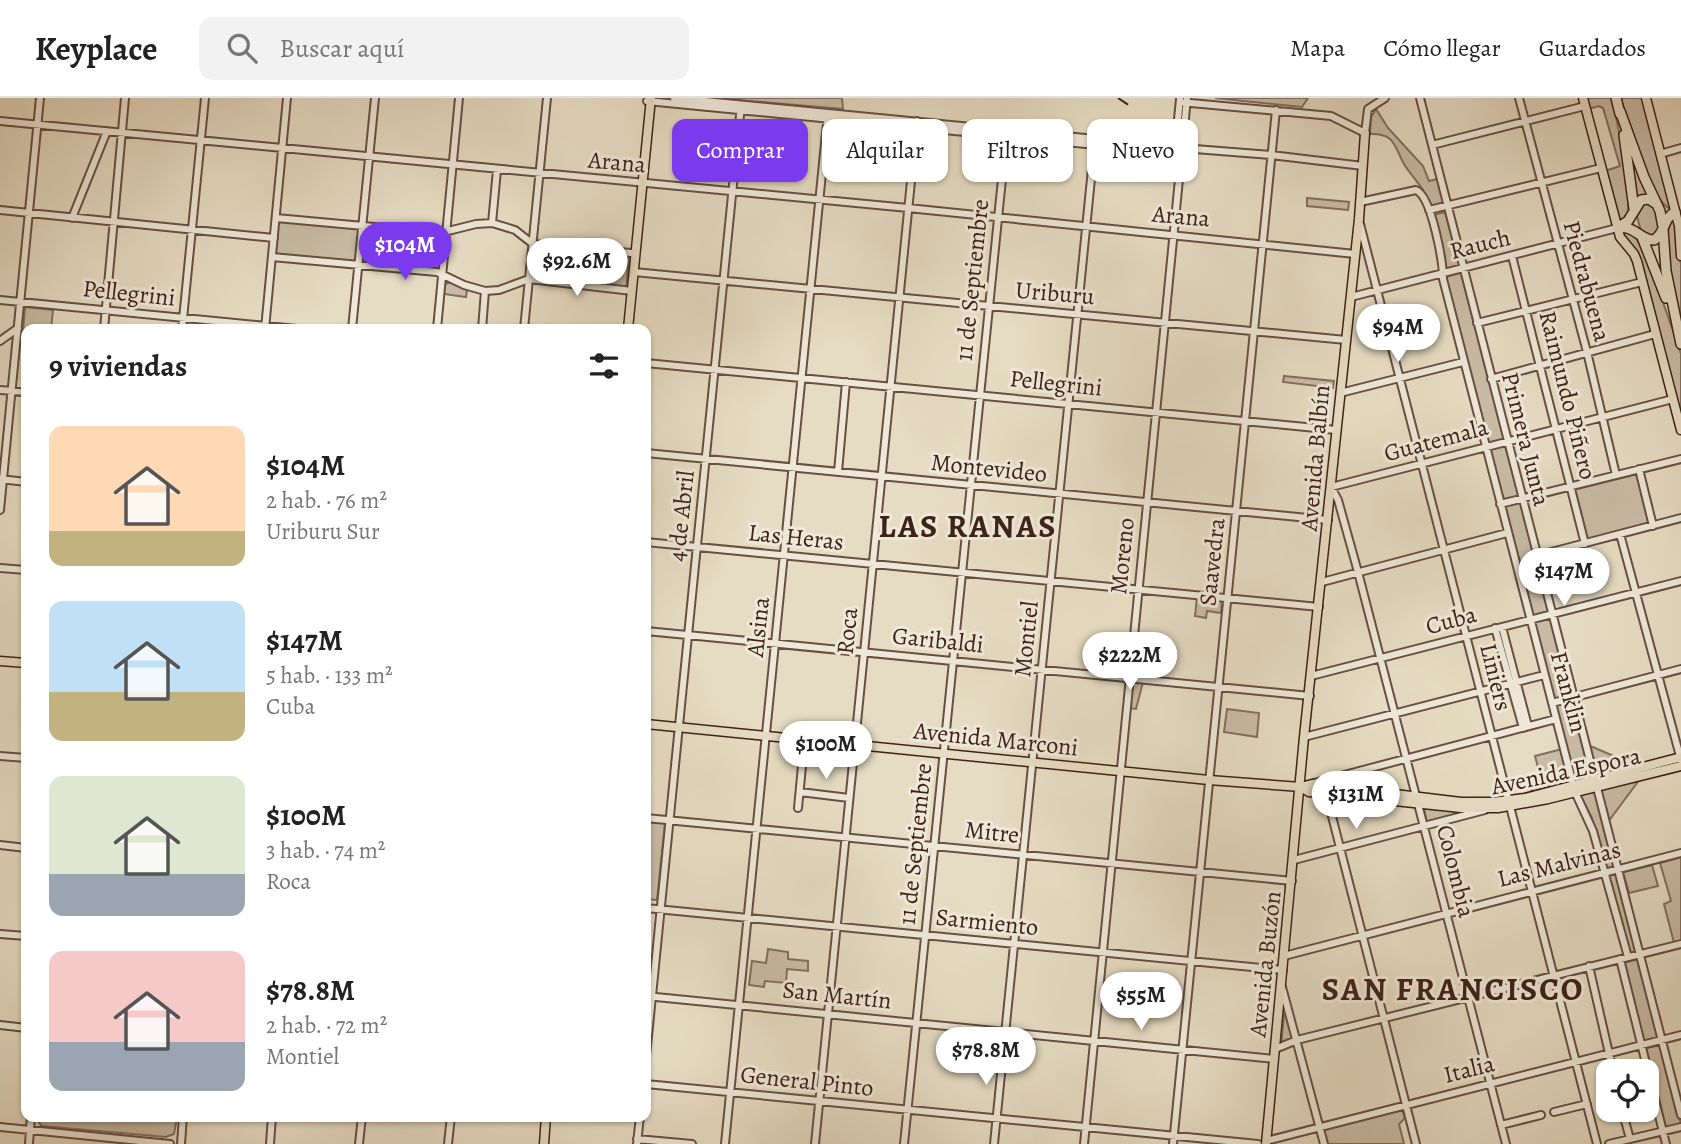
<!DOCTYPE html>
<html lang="es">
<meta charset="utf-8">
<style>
body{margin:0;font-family:Alegreya,serif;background:#f2f2f2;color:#222;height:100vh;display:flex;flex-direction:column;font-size:26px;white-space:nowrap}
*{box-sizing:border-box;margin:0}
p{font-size:23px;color:#767676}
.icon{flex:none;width:38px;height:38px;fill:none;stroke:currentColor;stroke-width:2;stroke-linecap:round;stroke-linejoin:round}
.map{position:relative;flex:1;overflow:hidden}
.drawer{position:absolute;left:21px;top:226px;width:630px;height:798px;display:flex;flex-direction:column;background:#fff;border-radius:14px;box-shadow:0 2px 5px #0004}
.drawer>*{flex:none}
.guide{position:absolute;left:672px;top:21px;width:665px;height:63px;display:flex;gap:14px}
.buttons{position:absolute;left:1596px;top:961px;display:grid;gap:14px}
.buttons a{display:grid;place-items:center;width:63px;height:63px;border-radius:14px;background:#fff;box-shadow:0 2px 5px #0004;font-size:35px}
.price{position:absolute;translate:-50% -60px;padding:0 16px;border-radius:24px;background:#fff;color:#222;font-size:23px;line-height:46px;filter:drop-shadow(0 2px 4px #0008)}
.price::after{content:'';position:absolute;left:50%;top:42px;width:21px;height:16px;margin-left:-10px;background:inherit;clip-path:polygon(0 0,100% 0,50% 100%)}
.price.active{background:#7c3aed;color:#fff}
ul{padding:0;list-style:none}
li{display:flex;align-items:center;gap:21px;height:175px;padding:0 28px}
li span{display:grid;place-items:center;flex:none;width:196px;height:140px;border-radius:14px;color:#555}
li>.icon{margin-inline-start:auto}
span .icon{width:84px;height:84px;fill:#fffc;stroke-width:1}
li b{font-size:30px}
h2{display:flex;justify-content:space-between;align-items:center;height:84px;padding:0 28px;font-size:30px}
.tag{padding:0 24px;border-radius:14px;background:#fff;box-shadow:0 2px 5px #0004;font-size:24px;line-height:63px}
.tag.active{background:#7c3aed;color:#fff}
header{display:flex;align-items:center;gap:42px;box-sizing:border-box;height:98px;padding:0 35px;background:#fff;border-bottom:2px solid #e0e0e0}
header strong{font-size:33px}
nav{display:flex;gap:38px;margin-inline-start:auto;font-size:24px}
.search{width:490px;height:63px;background:#f2f2f2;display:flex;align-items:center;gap:18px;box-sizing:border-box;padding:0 24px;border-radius:14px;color:#767676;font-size:26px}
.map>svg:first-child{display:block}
.green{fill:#c9bca6;stroke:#836f5f;stroke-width:2}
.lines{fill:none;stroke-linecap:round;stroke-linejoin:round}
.minor-casing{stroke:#675043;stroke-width:10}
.major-casing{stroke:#3d2218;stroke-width:11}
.highway-casing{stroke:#3d2218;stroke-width:12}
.minor{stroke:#efe8d8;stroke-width:6}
.major{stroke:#e6dcc3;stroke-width:8}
.highway{stroke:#e6dcc3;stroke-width:9}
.rail{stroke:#3d2218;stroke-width:2;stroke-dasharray:12 12;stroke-linecap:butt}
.labels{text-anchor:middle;stroke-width:6;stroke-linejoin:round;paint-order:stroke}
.street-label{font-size:24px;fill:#3d2218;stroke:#efe8d8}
.district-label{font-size:32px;font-weight:bold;letter-spacing:2px;fill:#3d2218;stroke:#efe8d8}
</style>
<header>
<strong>Keyplace</strong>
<div class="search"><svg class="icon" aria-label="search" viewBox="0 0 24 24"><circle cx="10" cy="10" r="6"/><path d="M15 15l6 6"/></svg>Buscar aquí</div>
<nav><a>Mapa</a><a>Cómo llegar</a><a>Guardados</a></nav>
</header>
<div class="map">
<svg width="1681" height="1046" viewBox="0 0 1681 1046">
<rect width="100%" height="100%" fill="#e6dcc3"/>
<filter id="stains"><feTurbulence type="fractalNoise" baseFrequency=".00286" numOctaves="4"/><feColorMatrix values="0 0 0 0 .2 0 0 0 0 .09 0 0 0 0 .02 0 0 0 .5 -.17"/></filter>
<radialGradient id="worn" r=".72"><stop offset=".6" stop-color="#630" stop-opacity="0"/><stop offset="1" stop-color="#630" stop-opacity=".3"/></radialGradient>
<path class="green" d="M714,0H842L843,11Z
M1215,0H1308L1302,9Z
M1585,0H1612C1620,39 1630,79 1628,119L1625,122L1618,121L1605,73L1620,68L1603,10L1599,8L1588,11Z
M1621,0H1643L1670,106L1668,110C1643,89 1630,31 1621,0Z
M1376,11L1388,30L1423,68L1429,83L1437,81L1444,106L1432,109C1428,104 1427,100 1424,94C1419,85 1410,76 1404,66C1394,48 1395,35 1370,36L1371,19Z
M1629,44L1651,99L1635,103Z
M1307,100L1349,104L1348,112L1307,108Z
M1646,103L1655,109L1660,132L1652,139L1641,133L1636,115L1637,109Z
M1445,114L1460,169L1447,173L1433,117Z
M1672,121L1675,125L1677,149L1681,166V232C1676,204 1658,147 1672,121Z
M278,122L359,130L356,164L275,156Z
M1625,133L1635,138L1649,164L1681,256V326L1638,160L1622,136Z
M534,149L629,157L626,191L532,180Z
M1461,175L1504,342L1489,346L1445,179Z
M452,184L467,192L466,199L444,196L445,186Z
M25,209L53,212L51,231H26V234L23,233Z
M1284,278L1334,283L1333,290L1283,284Z
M1505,348L1519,399L1504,403L1490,351Z
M1636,375L1650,426L1588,442L1575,391Z
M1520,403L1548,514L1533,518L1505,407Z
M1197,499L1222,502L1221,515L1207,513L1206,520L1195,518Z
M1550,519L1570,598L1554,602L1534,523Z
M1132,583L1143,584L1136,611L1129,610Z
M1571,603L1591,680L1576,684L1556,607Z
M1227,611L1259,615L1257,639L1224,634Z
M1588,647L1637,668L1597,679Z
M1562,651L1570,684L1530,694L1541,681L1535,658Z
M1640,681L1608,724L1600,691Z
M1595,693L1614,767L1611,771L1606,769L1592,720L1580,697Z
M1424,710L1462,713L1463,716L1427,726Z
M646,724L665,725L657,802L646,801Z
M1681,759V844L1674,845L1664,806L1671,803L1660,765Z
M1652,767L1658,788L1629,795L1623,774Z
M1615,774L1637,855L1630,857L1608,776Z
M768,851L788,854V861L808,863V873L787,871L786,885L765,883L764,889L749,887L752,863L766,865Z
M1638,861L1659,941L1644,945L1623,865Z
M1284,916H1287L1294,942L1281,949Z
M1661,947L1681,1026L1666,1030L1646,950Z
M1402,1012L1405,1020L1399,1026L1404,1046H1327L1323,1032Z
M34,1019V1018L177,1019L174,1036L166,1039L42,1028Z"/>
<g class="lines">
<g class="minor-casing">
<path id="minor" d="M674,0L1168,48L1175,51
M1420,0L1681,1017
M1519,0L1587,254L1616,377
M647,3L1168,54L1182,50L1271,57L1363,68
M1180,4L1331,18L1365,35
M0,23L908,110L1355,156
M1365,35L1368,11L1385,0
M1432,47L1585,8
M1175,51L1180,1
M1660,56L1681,50
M1360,104L1416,92C1432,99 1443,164 1443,181L1575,694L1593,733L1628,859
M0,112L274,140
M1429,112L1601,70
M72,120L107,33
M276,120L440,135L476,126L492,125L515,132L533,146L631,155
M492,125L497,72
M1360,126L1597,1046
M1512,158L1585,446
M272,159L437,174L464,187L485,193L499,192L529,181L632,193
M634,174L1346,242
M1351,199L1617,130
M0,202L297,231
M1477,225L1642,184
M104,231L125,0
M182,231L205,0
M265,231L287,0
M352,231L375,0
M437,231L459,0
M482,231L485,193
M524,231L547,0
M0,243L18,230
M646,265L1336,332
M1491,281L1655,236
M0,292L26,294
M1340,295L1463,264
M646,355L1328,422
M1639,371L1653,428
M838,374L846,284
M0,381L26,384
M1500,406L1681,361
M0,412L40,0
M1620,436L1681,662
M646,444L1319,509
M1536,458L1681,420
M0,470L26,472
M1322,484L1507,435
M1502,529L1528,628
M1495,530L1523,630
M646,533L1310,598
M1311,578L1681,483
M1552,605L1681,571
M1304,639L1544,577
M0,658L26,660
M1314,685L1556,621
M800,694L849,700
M1326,695L1416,1046
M798,710L802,668
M646,720L1292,783
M0,747L26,750
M1294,762L1485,712
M646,810L1283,872
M0,836L26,838
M1284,858L1681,755
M1620,861L1666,1046
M1589,868L1613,973
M1282,889L1324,1046
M646,898L1274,961
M0,927L26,930
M1275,951L1297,942L1681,846
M646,958L741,7
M646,986L1258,1046
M1622,1012L1630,1041
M1554,1014L1587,1006
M1501,1027L1541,1017
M0,1029L170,1046
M637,1041L692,1046
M1266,1043L1681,937
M29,1046L31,1018
M181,1046L183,1018
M270,1046L272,1018
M359,1046L362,1018
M448,1046L451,1018
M637,1046L640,1018
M725,1046L828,15
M815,1046L917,23
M904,1046L1007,32
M994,1046L1095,41
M1084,1046L1187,0
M1173,1046L1276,12
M1506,1046L1358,474L1338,402L1331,389L1673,301
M1609,1046L1681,1029"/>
</g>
<g class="major-casing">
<path id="major" d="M1583,0L1620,139L1634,156L1637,163L1681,332
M1646,0L1679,128L1681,158
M628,231L651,0
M0,563L26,565
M646,626L1209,682L1301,689L1312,686L1461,704H1493L1525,700L1681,659
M1301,689L1309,694L1461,710H1498L1548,701L1681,668
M544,1046L546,1018
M1266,1046L1304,639L1359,121L1365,35"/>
</g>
<g class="highway-casing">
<path id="highway" d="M1616,0L1620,16
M1620,13L1644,79L1660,113L1663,129
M1624,37L1634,111
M1619,129L1628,123L1641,102L1649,101L1655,105
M1617,130C1636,127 1639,142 1654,142C1666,135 1662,121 1675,114
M1663,131L1666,173L1681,246
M1642,139L1666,200"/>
</g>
<use href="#minor" class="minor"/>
<use href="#major" class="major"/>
<use href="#highway" class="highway"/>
<path class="rail" d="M1118,0L1136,12"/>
</g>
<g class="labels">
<g class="street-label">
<text transform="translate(617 64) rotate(5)" y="8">Arana</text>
<text transform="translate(1181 118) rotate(5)" y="8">Arana</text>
<text transform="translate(1480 146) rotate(-14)" y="8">Rauch</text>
<text transform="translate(972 182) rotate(-84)" y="8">11 de Septiembre</text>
<text transform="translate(1587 183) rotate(75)" y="8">Piedrabuena</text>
<text transform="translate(129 195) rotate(6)" y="8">Pellegrini</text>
<text transform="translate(1055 195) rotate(5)" y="8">Uriburu</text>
<text transform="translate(1056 285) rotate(6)" y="8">Pellegrini</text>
<text transform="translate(1568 297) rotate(76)" y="8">Raimundo Piñero</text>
<text transform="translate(1526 341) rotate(76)" y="8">Primera Junta</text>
<text transform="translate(1436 342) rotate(-15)" y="8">Guatemala</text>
<text transform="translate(1315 360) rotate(-85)" y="8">Avenida Balbín</text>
<text transform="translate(989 370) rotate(6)" y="8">Montevideo</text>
<text transform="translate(681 418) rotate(-84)" y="8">4 de Abril</text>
<text transform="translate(796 439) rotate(6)" y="8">Las Heras</text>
<text transform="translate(1122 458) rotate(-84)" y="8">Moreno</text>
<text transform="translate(1212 464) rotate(-84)" y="8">Saavedra</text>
<text transform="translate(1451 522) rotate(-15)" y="8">Cuba</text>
<text transform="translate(758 529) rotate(-84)" y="8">Alsina</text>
<text transform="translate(847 533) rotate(-84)" y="8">Roca</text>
<text transform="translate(1026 541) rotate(-84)" y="8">Montiel</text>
<text transform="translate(938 542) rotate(6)" y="8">Garibaldi</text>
<text transform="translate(1496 579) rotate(76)" y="8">Liniers</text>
<text transform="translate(1569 594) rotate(75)" y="8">Franklin</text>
<text transform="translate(996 641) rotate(6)" y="8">Avenida Marconi</text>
<text transform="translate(1566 673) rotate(-12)" y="8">Avenida Espora</text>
<text transform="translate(992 734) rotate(6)" y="8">Mitre</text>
<text transform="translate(915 746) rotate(-84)" y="8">11 de Septiembre</text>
<text transform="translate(1559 766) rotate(-14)" y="8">Las Malvinas</text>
<text transform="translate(1456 773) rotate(76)" y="8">Colombia</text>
<text transform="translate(987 824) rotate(6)" y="8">Sarmiento</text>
<text transform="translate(1265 866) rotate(-84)" y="8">Avenida Buzón</text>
<text transform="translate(837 897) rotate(6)" y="8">San Martín</text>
<text transform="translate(1469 971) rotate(-14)" y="8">Italia</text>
<text transform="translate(807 983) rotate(6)" y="8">General Pinto</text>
</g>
<g class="district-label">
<text x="968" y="439">LAS RANAS</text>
<text x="1453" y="902">SAN FRANCISCO</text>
</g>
</g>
<rect width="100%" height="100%" filter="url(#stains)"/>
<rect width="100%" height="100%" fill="url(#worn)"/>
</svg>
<div class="buttons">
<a><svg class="icon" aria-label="locate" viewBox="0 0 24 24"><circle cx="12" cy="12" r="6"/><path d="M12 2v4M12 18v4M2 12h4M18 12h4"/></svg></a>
</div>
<b class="price active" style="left:405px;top:184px">$104M</b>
<b class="price" style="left:577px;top:200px">$92.6M</b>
<b class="price" style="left:1398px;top:266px">$94M</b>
<b class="price" style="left:1564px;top:510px">$147M</b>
<b class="price" style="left:1130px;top:594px">$222M</b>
<b class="price" style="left:826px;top:683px">$100M</b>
<b class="price" style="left:1356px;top:733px">$131M</b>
<b class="price" style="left:1141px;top:934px">$55M</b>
<b class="price" style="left:986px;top:989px">$78.8M</b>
<div class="guide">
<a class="tag active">Comprar</a>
<a class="tag">Alquilar</a>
<a class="tag">Filtros</a>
<a class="tag">Nuevo</a>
</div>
<section class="drawer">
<h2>9 viviendas<svg class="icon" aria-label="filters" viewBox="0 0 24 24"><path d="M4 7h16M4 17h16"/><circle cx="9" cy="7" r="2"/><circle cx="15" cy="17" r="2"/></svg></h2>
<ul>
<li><span style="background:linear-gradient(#ffd9b3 75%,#c2b280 0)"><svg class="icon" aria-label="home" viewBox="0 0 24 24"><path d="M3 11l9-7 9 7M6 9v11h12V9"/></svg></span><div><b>$104M</b><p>2 hab. · 76 m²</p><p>Uriburu Sur</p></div></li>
<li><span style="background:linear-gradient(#bfe0f5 65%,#c2b280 0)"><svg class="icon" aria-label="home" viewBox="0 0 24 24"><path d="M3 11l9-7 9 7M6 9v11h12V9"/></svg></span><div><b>$147M</b><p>5 hab. · 133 m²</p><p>Cuba</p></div></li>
<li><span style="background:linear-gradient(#dfe7d0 70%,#9aa5b1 0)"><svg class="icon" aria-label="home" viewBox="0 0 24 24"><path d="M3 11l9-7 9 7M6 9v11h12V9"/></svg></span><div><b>$100M</b><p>3 hab. · 74 m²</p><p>Roca</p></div></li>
<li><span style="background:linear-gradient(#f6c9c9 65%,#9aa5b1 0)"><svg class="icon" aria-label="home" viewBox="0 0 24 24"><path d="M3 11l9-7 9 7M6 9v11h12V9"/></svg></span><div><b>$78.8M</b><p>2 hab. · 72 m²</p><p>Montiel</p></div></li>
</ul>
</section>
</div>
